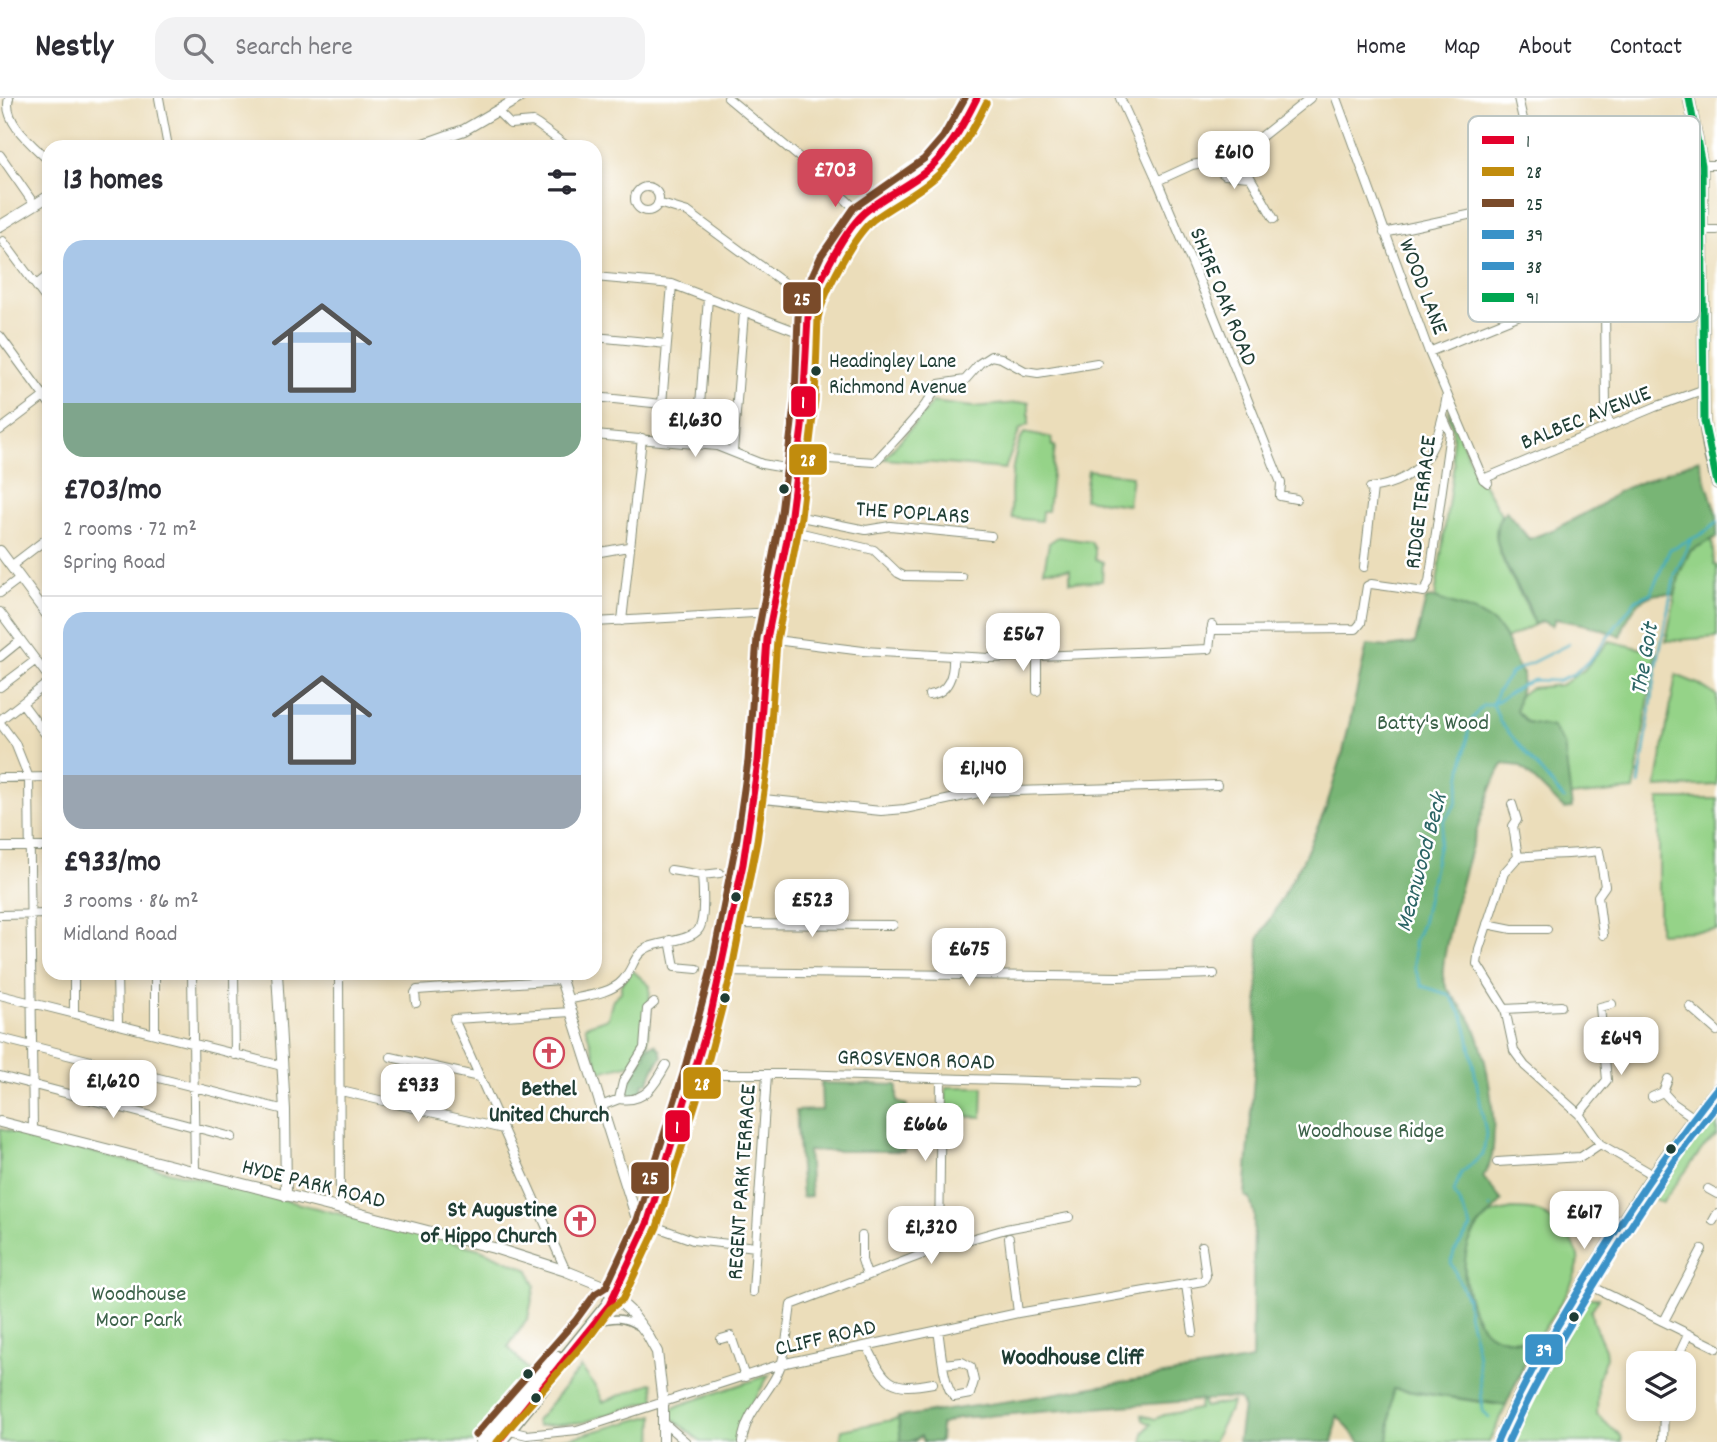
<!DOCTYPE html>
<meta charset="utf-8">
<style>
body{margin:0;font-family:Dekko,sans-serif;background:#f2f2f3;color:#2b2b33;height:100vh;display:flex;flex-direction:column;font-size:26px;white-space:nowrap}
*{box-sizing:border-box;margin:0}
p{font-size:23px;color:#7c7c81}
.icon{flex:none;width:38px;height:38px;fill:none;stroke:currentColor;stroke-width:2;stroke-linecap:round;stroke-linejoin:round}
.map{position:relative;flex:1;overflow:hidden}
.drawer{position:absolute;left:42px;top:42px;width:560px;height:840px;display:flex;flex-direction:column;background:#fff;border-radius:21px;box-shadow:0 4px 10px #0003}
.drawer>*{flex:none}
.controls{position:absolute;left:1626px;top:1253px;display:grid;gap:14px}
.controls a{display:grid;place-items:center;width:70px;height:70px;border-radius:14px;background:#fff;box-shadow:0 4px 10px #0003;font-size:35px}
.price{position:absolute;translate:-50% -60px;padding:0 16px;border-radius:14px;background:#fff;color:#222;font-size:23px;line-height:46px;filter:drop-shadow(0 2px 4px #0008)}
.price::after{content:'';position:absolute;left:50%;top:42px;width:21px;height:16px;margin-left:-10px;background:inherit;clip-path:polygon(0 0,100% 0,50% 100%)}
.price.on{background:#d1495b;color:#fff}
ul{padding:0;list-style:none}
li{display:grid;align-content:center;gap:14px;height:371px;padding:0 21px}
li+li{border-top:2px solid #e1e1e2}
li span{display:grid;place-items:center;height:217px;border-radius:21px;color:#555}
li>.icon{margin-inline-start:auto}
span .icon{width:126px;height:126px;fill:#fffc;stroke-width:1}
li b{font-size:30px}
h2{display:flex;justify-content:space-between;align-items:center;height:84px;padding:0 21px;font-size:30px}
header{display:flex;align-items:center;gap:42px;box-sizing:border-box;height:98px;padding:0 35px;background:#fff;border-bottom:2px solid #e1e1e2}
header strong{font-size:33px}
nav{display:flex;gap:38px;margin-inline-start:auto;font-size:24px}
.search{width:490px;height:63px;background:#f2f2f3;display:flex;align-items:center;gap:18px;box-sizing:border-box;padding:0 24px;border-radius:21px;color:#7c7c81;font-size:26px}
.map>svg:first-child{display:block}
.green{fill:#95d388;stroke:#5a885e;stroke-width:2}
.forest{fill:#78b574;stroke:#4c7954;stroke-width:2}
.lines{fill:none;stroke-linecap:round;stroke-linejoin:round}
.stream{stroke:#43aec1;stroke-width:2.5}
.pedestrian-casing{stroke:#858d77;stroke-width:9}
.minor-casing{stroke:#858d77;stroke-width:10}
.tertiary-casing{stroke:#858d77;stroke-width:12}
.secondary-casing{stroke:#858d77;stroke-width:13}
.trunk-casing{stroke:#858d77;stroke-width:17}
.pedestrian{stroke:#fff;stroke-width:6}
.minor{stroke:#fff;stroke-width:8}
.tertiary{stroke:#fff;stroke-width:10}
.secondary{stroke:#fff;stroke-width:10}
.trunk{stroke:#fff;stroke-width:14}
.bus-1-casing{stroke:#fff;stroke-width:12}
.bus-2-casing{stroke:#fff;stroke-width:12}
.bus-3-casing{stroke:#fff;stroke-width:12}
.bus-4-casing{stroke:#fff;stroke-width:12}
.bus-5-casing{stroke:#fff;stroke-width:12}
.bus-6-casing{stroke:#fff;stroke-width:12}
.bus-1{stroke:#e4002b;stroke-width:7}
.bus-2{stroke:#c18c0d;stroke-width:7}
.bus-3{stroke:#7a4b2a;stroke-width:7}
.bus-4{stroke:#3a92c8;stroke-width:7}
.bus-5{stroke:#3a92c8;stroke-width:7}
.bus-6{stroke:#00a651;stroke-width:7}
.bus-dot{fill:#1f3d34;stroke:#fff;stroke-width:2.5}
.labels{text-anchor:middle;stroke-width:5;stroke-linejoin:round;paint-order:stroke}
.bus-label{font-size:21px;fill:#1f3d34;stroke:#fff;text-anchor:start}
.street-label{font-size:23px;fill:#1f3d34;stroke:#fff}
.park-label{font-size:23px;fill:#3c6249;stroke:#fff}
.poi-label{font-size:23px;font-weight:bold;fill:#1f3d34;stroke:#fff}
.water-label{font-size:24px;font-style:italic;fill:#2c6565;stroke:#fff}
.neighbourhood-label{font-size:24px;font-weight:bold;fill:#1f3d34;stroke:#fff}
.key{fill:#fff;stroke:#bcc5c2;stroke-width:2}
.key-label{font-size:19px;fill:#1f3d34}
.line-badge{stroke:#fff;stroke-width:2.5}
.badge-label{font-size:19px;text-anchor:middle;font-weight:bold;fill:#fff}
</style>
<header>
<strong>Nestly</strong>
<div class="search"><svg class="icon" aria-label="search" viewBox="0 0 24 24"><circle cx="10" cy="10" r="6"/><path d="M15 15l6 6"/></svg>Search here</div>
<nav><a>Home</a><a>Map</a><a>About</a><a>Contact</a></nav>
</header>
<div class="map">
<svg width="1717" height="1344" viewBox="0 0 1717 1344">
<rect width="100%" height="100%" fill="#fff"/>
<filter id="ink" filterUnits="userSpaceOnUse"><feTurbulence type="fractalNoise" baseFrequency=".0143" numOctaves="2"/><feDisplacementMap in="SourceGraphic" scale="14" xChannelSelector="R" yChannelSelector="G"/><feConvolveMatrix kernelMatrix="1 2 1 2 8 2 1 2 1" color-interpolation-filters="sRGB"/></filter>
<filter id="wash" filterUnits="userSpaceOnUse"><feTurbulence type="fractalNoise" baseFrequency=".00686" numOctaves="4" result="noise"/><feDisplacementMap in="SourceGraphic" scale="28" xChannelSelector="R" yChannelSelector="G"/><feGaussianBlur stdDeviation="1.57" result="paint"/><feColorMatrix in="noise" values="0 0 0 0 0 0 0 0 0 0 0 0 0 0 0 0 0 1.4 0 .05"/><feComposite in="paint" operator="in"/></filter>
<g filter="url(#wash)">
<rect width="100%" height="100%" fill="#ebddba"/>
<path class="green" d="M931,304L973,309L1029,304V326L1020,331L1005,371L884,361L931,307Z
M1449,312L1469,361L1501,416C1499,423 1496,431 1496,438C1500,470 1525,496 1534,527L1506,541C1494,516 1459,509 1435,500L1454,365C1449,355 1454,345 1453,335C1452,326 1447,321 1449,312Z
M1024,335L1052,340V348H1055L1048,413H1042L1041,423L1012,420C1010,393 1010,359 1024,335Z
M1088,372L1132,378L1128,407L1084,401Z
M1058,439L1091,444L1095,451V461L1103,464L1102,483L1070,484V471L1044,472L1049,445Z
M1712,441L1714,467L1717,468V539L1666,543L1680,474L1690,452Z
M1609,543L1656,554L1634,692L1570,698L1564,646L1552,629L1527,624L1516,613L1518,598L1531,590L1561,587L1584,572Z
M1676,577L1698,586L1717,598V687L1656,690Z
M1659,701H1717V832L1659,835Z
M632,872L650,888L647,962L600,974L585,928L608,920L613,901L621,894V886Z
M946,989H983L982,1019L946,1018Z
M1717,1005V1037L1703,1050L1662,1105L1649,1098Z
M0,1031L480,1151L529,1172L535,1188L528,1220L508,1249L530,1274L473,1344H0Z
M1512,1111C1537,1111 1542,1113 1561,1130C1568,1136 1576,1148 1578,1158C1582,1179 1549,1223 1537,1241C1522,1241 1501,1244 1488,1235C1470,1222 1463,1178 1465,1158C1467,1144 1479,1124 1491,1117C1496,1113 1506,1113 1512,1111Z
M1585,1200H1599L1591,1213L1593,1224L1605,1251L1606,1259L1598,1281L1597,1317L1621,1338L1622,1344H1507Z
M581,1269L597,1291L603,1304L651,1285L653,1286L655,1302L584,1324L538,1328L536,1323Z
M769,1277L741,1324L737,1344H701L669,1317V1312L680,1307Z
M1393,1291L1506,1308L1489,1344H1388Z
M1200,1303H1203L1204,1309L1233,1304L1213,1344H1143V1335L1151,1326L1143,1322L1142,1317L1155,1321L1164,1317L1199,1311Z
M936,1313L921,1338L914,1344H840L842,1332Z
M654,1317L653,1344H538L578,1338Z"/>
<path class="forest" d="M1699,361L1717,418V439L1690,453L1680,474L1675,497C1643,490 1631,510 1620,538L1588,527L1555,521L1552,528L1542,523L1534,527C1532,519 1530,512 1527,505C1516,483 1479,435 1506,413L1529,441L1555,431L1599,408L1619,393Z
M1435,500C1456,508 1491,515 1503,536C1511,549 1513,564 1523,576L1516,613L1527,624L1552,629L1564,646L1572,710L1564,711L1520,668L1504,666C1487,682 1439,855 1443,879C1447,897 1467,911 1474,928C1487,958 1500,1034 1490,1065C1489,1069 1485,1074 1483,1079L1502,1103C1494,1113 1483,1121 1476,1131C1457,1158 1462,1210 1487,1233C1497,1242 1520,1243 1534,1245L1506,1307L1393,1291L1388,1344H1360L1337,1317L1333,1344H1238L1243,1308L1240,1302L1232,1300L957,1320L941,1327L940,1344H924L921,1338L909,1344H901L898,1319L1017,1302L1252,1262L1254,1116L1250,1101L1245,1098L1257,939L1259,840L1303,762L1326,710L1343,654L1367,547L1388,549L1415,545L1426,501Z
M655,946L660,951L662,959C654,966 652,976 648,985H644L639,997L627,999L625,996L627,986L646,957L645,953L650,948Z
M821,985L897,987V1004L907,1007L905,1053H808L811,1098L802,1099L796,1013L822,1012Z"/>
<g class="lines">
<path class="stream" d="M1639,687L1658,561L1675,476L1690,444
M1564,701L1500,624L1493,606L1497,594L1511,575L1569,546
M1490,1110L1491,1108
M1489,1320L1483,1313L1477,1253L1468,1215L1467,1200L1451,1165L1454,1154L1471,1130C1468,1117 1459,1107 1454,1094L1461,1075L1483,1057L1486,1036L1468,937L1463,919L1450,897L1422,888L1415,871L1414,844L1422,826L1444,722L1456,706L1470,624L1482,608L1493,606L1520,588L1534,582L1557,583L1575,575L1591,561L1636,502L1651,495L1670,451C1687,443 1703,438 1717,424"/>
</g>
</g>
<g filter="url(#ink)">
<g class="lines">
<g class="pedestrian-casing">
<path id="pedestrian" d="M599,1224C614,1219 624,1219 638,1228"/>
</g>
<g class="minor-casing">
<path id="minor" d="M9,0C2,24 34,48 49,63
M159,0L168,49
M728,0L812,70L862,117
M1120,0L1157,82L1212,213L1281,385L1280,398L1296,401
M1336,0L1429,254L1483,381L1488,385
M1518,0L1542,102
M497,13L510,26L533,24L538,27L568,49
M1261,39L1310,0
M0,57L34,106
M1157,83L1192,67L1208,64L1225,77L1250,79L1274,121
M1630,83L1634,106L1640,107L1643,130
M635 101a12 12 0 1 1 24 0a12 12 0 1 1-24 0Z
M1534,104L1541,146
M658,105L688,114L811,205
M1703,132H1717
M1384,135L1702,67H1717
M3,143L49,205
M595,179L672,186L806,237
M36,187L49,177
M1605,203L1606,314L1610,328
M0,238L49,305
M595,239L667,246
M1429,254L1527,214L1625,200L1693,154L1703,150
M595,299L662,306
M0,332L49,295
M595,337L717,348L762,366L796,372
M659,342L672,186
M697,347L708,200
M733,353L744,214
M798,359L875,364C897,339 923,315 939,286L965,282L980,265L991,258L1001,260L1025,273L1038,275L1097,265
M1483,381L1655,309L1702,292
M1370,390C1426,383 1439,346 1447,297
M791,417L866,432L890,428L991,438
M789,432L874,452L898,475L904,478L962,479
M595,455L628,449
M11,468L49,439
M1364,469L1373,390
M1404,491L1424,494L1429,484L1450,335L1443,319
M0,495L20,480
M0,514L49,580
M622,523L642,340
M595,524L773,514
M1211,532L1356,531L1361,525L1367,488L1371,486L1400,490
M767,541L863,553L989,560L1209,551L1212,527
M0,559L21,542
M0,589L36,562
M1037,593V557
M929,597C949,595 954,576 953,558
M22,605L49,641
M0,622L49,584
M0,625L15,645L29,680L33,1032
M0,680L49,679
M753,700L881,713L905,711L983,694L1217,687
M1512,706L1517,722L1513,728L1518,759
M0,749H49
M702,777L720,775
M0,817L49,816
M732,826L893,827
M1487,826L1512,831H1547
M1603,837L1598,798L1605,788L1599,753C1572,757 1545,756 1518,759L1504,775L1479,851L1477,866L1505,911L1514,953L1525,968L1579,1016L1600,1046L1652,1076
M670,842L675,869L697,871
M721,874L1118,879L1214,876
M74,875V915
M117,875L118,926
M155,875V936
M192,875L195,1072
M234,875L235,957
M339,876L340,1111
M0,897L282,968
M567,902C584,898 611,896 623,882C634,870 633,856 649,849C662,844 692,842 699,831C705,822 703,789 702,777L671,772
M416,905L415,895L417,892L561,882
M1690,909L1717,933
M1505,911L1561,908
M0,940L285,1012
M391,959L479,979
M694,976H793L1136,986
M0,978L232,1039
M1668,981L1663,994L1673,1005L1693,1019
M341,993L503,1031
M1652,999L1663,994
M619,1001C645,1005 655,987 666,967
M601,1008L619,1001L623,984L644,950L647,911L654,905
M1579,1016L1607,982L1600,909L1612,906
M1497,1064L1581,1059L1600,1046
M1708,1091L1717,1096
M1713,1123L1717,1116
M662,1131L693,1142L756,1149
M862,1138V1162L867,1177
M1009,1140L1018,1215
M939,1150L941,980
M566,1173L454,921L571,914
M1583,1184L1717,1250
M1186,1187L1193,1234
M753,1194L767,976
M1664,1223L1702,1151
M938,1232C941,1249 943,1288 954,1299L970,1296L974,1283L971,1269L962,1264L943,1266
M721,1241L731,1238L745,1279
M867,1248C886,1286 890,1293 933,1285
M1675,1265L1688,1237
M663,1324L686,1344
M506,1332L527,1337L577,1332L781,1266L1018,1215L1203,1183L1206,1178L1202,1148
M742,1344C747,1309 771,1296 781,1267C787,1250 788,1225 791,1207L939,1150L1006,1131L1069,1119
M1663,1344L1664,1311"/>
</g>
<g class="tertiary-casing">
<path id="tertiary" d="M416,49L464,32L519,0
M0,128L49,98
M0,453L49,519
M277,875L285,1012L286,1098
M559,875L636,1118L647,1126
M0,1024L494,1150L566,1173L603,1188L630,1213L647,1236L657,1254L663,1305V1344
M1497,1344C1524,1280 1561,1220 1598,1161C1634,1102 1672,1044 1717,990"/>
</g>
<g class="secondary-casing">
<path id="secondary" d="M1689,0L1702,67L1704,323L1710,359L1717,385"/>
</g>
<g class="trunk-casing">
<path id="trunk" d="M483,1344L555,1260
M498,1344L609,1207L647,1126L656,1100L709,925L743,766L758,664L767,541L789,432L802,329L808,219L811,205L830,163L862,117C884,101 911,87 931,69C951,50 965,25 977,0"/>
</g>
<use href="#pedestrian" class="pedestrian"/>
<use href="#minor" class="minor"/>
<use href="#tertiary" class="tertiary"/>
<use href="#secondary" class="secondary"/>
<use href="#trunk" class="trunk"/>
<g class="bus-1-casing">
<path id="bus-1" d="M498,1344L609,1207L647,1126L709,925L743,766L758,664L767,541L789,432L802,329L808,219C814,191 842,136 863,116C884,97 913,87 933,67C952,48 965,24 977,0"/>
</g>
<g class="bus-2-casing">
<path id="bus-2" d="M497,1344L592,1236L610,1211L623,1201L657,1129L704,979L731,876L757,743L768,665L777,542L801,419L815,302L818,220C824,195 853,138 873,122C894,106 919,95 939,76C960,56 974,30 986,5"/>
</g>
<g class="bus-3-casing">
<path id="bus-3" d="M475,1337L576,1222L595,1196L606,1189L637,1122L684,973L711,872L737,740L748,663L757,540L781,415L795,300L798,219L801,202L821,158L854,110L924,61L943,39L965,0"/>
</g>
<g class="bus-4-casing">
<path id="bus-4" d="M1497,1344C1525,1280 1561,1221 1598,1161C1635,1102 1673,1044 1717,990"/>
</g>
<g class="bus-5-casing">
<path id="bus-5" d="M1508,1344C1536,1282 1571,1224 1607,1166C1641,1111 1676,1057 1717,1007"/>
</g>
<g class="bus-6-casing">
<path id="bus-6" d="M1689,0L1702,67L1704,323L1717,385"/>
</g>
<use href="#bus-1" class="bus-1"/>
<use href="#bus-2" class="bus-2"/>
<use href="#bus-3" class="bus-3"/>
<use href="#bus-4" class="bus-4"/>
<use href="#bus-5" class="bus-5"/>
<use href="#bus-6" class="bus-6"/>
</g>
</g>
<defs>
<g id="church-ring" transform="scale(1.575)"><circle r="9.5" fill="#fff" stroke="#d1495b" stroke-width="1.5"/><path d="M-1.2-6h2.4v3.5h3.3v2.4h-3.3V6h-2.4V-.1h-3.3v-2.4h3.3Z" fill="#d1495b"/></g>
</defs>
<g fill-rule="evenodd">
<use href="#church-ring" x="549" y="955"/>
<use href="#church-ring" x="580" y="1123"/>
</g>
<g class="bus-dot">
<circle cx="816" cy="273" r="6"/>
<circle cx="784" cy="391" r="6"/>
<circle cx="736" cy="799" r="6"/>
<circle cx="725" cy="900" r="6"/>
<circle cx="1671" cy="1051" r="6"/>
<circle cx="1574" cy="1219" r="6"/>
<circle cx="528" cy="1276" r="6"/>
<circle cx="536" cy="1300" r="6"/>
</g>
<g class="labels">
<g class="bus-label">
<text x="829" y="269">Headingley Lane<tspan x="829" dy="26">Richmond Avenue</tspan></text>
</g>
<g class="street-label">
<text transform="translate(1425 188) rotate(69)" y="8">WOOD LANE</text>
<text transform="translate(1225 198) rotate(68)" y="8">SHIRE OAK ROAD</text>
<text transform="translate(1585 318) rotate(-22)" y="8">BALBEC AVENUE</text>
<text transform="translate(1419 404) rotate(-83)" y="8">RIDGE TERRACE</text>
<text transform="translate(913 413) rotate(4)" y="8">THE POPLARS</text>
<text transform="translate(916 960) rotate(2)" y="8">GROSVENOR ROAD</text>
<text transform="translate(314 1084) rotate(14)" y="8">HYDE PARK ROAD</text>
<text transform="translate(740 1084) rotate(-86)" y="8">REGENT PARK TERRACE</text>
<text transform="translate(825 1238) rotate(-13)" y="8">CLIFF ROAD</text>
</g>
<g class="park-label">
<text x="1433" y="631">Batty's Wood</text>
<text x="1371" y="1039">Woodhouse Ridge</text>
<text x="139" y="1202">Woodhouse<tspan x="139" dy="26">Moor Park</tspan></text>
</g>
<g class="poi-label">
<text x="549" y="997">Bethel<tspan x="549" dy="26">United Church</tspan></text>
<text x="557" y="1118" text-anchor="end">St Augustine<tspan x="557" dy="26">of Hippo Church</tspan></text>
</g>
<g class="water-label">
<text transform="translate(1643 561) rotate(-80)" y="8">The Goit</text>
<text transform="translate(1420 764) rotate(-75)" y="8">Meanwood Beck</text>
</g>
<g class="neighbourhood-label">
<text x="1073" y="1266">Woodhouse Cliff</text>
</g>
</g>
<rect x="1468" y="18" width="232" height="206" rx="10" class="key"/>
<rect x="1482" y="38" width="32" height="8" fill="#e4002b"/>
<rect x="1482" y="69" width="32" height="9" fill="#c18c0d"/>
<rect x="1482" y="101" width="32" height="8" fill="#7a4b2a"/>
<rect x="1482" y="132" width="32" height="9" fill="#3a92c8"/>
<rect x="1482" y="164" width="32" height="8" fill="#3a92c8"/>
<rect x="1482" y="195" width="32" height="9" fill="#00a651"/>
<g class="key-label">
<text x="1526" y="49">1</text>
<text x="1526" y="80">28</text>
<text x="1526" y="112">25</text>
<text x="1526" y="143">39</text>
<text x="1526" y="175">38</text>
<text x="1526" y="206">91</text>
</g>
<g class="line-badge">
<rect x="782" y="183" width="40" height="34" rx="7" fill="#7a4b2a"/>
<rect x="790" y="287" width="27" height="33" rx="7" fill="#e4002b"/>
<rect x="788" y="345" width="40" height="33" rx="7" fill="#c18c0d"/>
<rect x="682" y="968" width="40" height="34" rx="7" fill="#c18c0d"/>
<rect x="664" y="1011" width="27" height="34" rx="7" fill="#e4002b"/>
<rect x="630" y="1063" width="40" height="34" rx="7" fill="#7a4b2a"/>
<rect x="1524" y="1235" width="40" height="33" rx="7" fill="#3a92c8"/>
</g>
<g class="badge-label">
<text x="802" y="207">25</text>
<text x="803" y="310">1</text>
<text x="808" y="368">28</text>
<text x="702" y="992">28</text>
<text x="677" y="1035">1</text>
<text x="650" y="1086">25</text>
<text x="1544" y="1258">39</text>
</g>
</svg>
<div class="controls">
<a><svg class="icon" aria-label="layers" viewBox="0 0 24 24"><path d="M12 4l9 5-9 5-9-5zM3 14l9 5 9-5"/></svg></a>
</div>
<b class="price" style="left:1234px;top:93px">£610</b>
<b class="price on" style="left:835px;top:111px">£703</b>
<b class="price" style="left:695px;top:361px">£1,630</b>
<b class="price" style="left:1023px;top:575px">£567</b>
<b class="price" style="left:983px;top:709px">£1,140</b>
<b class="price" style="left:812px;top:841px">£523</b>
<b class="price" style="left:969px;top:890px">£675</b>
<b class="price" style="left:1621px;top:979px">£649</b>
<b class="price" style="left:113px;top:1022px">£1,620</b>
<b class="price" style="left:418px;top:1026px">£933</b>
<b class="price" style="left:925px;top:1065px">£666</b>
<b class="price" style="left:1584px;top:1153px">£617</b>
<b class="price" style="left:931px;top:1168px">£1,320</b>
<section class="drawer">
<h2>13 homes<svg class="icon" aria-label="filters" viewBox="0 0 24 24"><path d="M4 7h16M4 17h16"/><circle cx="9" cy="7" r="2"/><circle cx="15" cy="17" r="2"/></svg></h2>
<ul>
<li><span style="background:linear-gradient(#a9c7e8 75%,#7fa58c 0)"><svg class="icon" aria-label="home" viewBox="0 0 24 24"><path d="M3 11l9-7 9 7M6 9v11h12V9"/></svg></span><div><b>£703/mo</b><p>2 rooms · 72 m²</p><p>Spring Road</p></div></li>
<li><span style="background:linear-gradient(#a9c7e8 75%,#9aa5b1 0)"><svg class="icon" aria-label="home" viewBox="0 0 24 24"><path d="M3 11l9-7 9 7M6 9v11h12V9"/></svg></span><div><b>£933/mo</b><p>3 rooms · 86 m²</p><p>Midland Road</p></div></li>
</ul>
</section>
</div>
